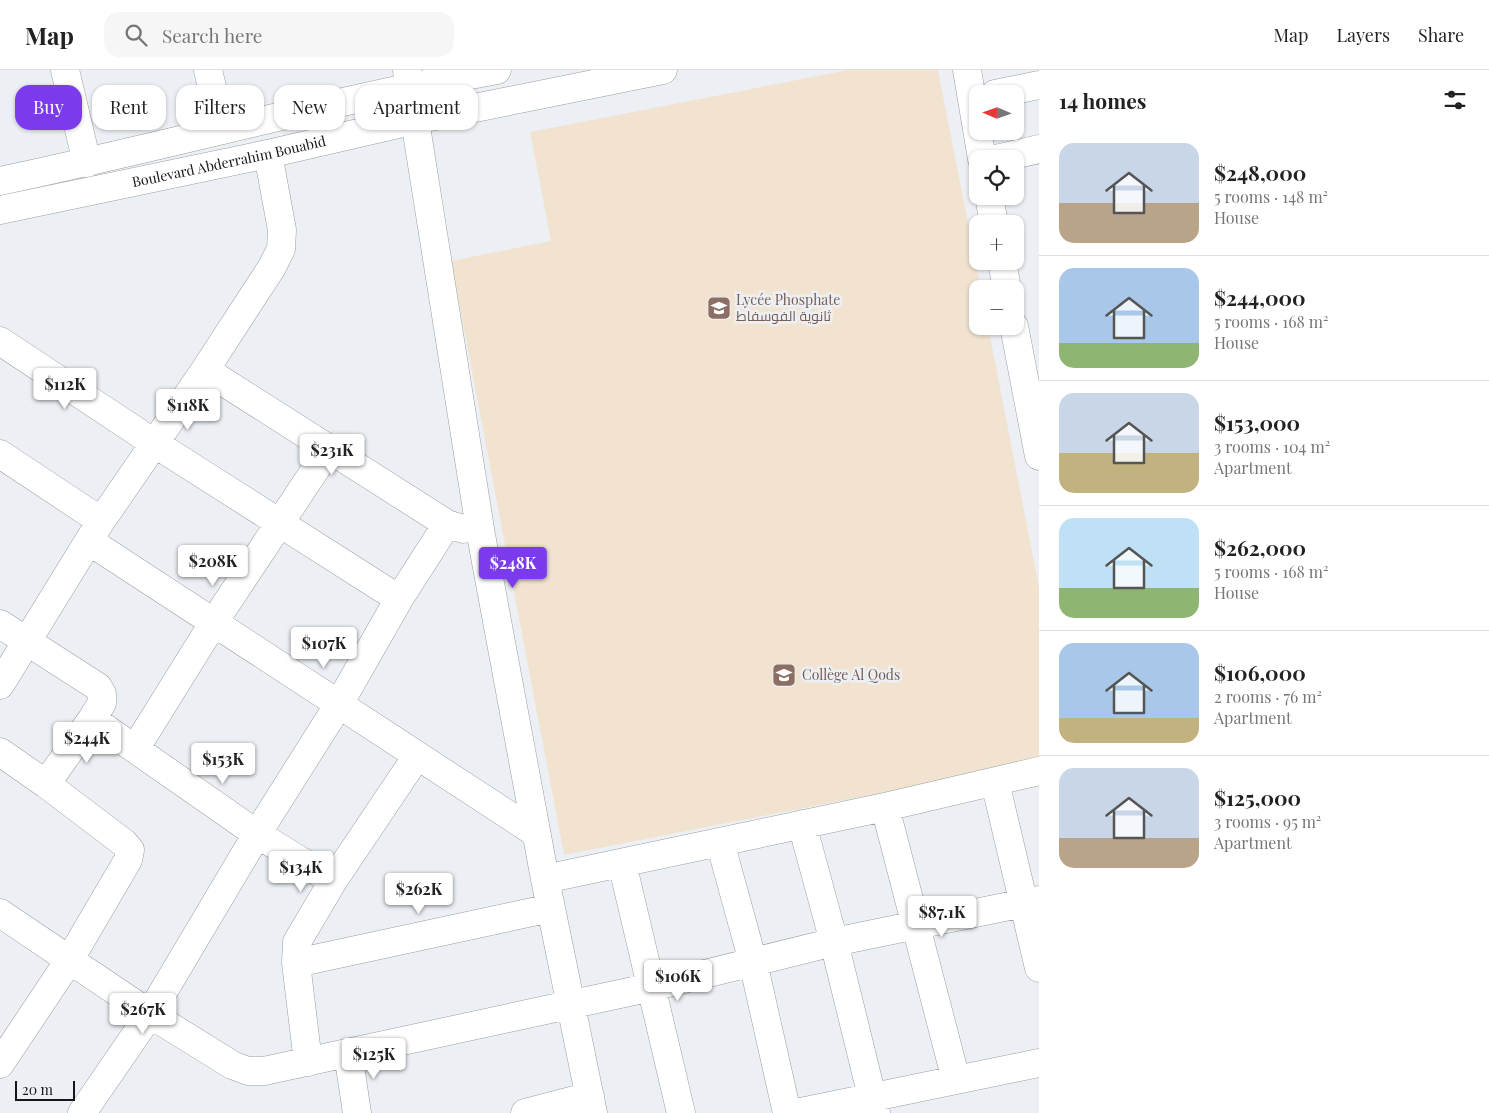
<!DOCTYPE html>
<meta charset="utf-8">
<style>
body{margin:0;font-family:"Playfair Display",Cairo,serif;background:#f6f6f6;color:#222;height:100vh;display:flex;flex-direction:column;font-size:19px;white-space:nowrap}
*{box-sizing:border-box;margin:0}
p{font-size:16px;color:#767676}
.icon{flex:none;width:28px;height:28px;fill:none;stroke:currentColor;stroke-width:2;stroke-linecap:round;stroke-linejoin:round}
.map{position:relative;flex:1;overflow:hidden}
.panel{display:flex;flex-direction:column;background:#fff;width:450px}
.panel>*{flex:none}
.top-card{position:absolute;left:15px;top:15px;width:475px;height:45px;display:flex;gap:10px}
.needle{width:32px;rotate:272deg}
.buttons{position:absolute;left:969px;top:15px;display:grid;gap:10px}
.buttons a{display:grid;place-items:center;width:55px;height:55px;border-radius:10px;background:#fff;box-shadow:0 1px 4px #0004;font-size:25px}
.scale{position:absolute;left:15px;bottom:12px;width:60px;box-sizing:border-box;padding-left:5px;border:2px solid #151618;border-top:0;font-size:14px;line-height:18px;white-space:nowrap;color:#151618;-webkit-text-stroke:4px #ecf0f4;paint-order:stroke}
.price{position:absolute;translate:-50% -42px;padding:0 11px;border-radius:5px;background:#fff;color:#222;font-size:16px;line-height:32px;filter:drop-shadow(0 1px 2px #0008)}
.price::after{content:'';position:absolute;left:50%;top:30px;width:15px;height:11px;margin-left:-8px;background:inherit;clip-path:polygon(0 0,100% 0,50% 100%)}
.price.on{background:#7c3aed;color:#fff}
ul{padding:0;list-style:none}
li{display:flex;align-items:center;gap:15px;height:125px;padding:0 20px}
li+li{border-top:1px solid #e0e0e0}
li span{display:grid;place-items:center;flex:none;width:140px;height:100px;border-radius:15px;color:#555}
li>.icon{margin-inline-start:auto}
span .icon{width:60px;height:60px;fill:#fffc;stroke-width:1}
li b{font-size:21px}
h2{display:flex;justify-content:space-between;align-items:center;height:60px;padding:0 20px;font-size:21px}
.pill{padding:0 18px;border-radius:15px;background:#fff;box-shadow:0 1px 4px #0004;font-size:18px;line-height:45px}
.pill.on{background:#7c3aed;color:#fff}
header{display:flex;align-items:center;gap:30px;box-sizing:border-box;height:70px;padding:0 25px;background:#fff;border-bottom:1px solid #e0e0e0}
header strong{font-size:24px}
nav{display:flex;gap:28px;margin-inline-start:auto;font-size:18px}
.search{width:350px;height:45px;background:#f6f6f6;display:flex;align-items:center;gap:12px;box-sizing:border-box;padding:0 18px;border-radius:15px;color:#767676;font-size:19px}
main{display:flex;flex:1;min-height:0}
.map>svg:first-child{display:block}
.education{fill:#f2e3d0}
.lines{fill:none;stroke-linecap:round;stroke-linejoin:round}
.minor-casing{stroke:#999ea2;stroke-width:29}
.major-casing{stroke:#999ea2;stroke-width:29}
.minor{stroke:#fff;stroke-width:28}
.major{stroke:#fff;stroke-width:28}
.labels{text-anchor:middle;stroke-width:5;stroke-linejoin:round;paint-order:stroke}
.street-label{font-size:14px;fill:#151618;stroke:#ecf0f4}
.education-label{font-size:14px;fill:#785e54;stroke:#ecf0f4;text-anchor:start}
</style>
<header>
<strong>Map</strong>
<div class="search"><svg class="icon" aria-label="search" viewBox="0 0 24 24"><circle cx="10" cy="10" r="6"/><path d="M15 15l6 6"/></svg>Search here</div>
<nav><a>Map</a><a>Layers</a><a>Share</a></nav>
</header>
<main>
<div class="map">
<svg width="1039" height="1043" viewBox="0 0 1039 1043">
<rect width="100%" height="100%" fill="#ecf0f4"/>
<path class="education" d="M848,0H938L981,219H978V256H988L1039,517V692L564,785L451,191L551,171L530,62Z"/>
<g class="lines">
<g class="minor-casing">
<path id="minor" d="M65,0L87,93
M208,0L222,60
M407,0L481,465L545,809L593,1043
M967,0L982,89
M995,24L1039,15
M996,89L1039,79
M989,126L994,154
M1002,191L1007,219
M1014,256L1039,386
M0,271L154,373L399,529
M205,300L447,454L463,459
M0,384L101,451
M89,471L536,763
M0,554L98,617L102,624V633L92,649L46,714
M0,615L101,451L205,300L272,197L281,179L282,160L268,84
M92,649L257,764L333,811
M135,679L214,552L329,379
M0,682L46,714L124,773L130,780L128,790L70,889L0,994
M995,712L1039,898
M885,737L956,1010
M802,754L834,872L876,1043
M720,772L753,892L787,1043
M622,793L681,1043
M545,809L885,737L1039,701
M0,843L150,944L232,995L248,1001H264L652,917L834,872L1039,830
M296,893L551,838
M348,983L357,1043
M308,992L296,893L297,872L333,811L417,686
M82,1043L150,944L257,764L339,634L399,529L447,454
M525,1043L590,1026
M796,1043L1039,993"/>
</g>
<g class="major-casing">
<g id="major">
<path d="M0,111C166,76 330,31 497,0"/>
<path id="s1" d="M0,140L268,84L415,50L663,0"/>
</g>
</g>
<use href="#minor" class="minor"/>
<use href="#major" class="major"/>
</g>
<defs>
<g id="school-square" transform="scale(1.25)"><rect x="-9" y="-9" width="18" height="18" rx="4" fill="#8d6e63" stroke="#ecf0f4"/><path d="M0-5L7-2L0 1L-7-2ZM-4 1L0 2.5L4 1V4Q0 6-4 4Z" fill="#fff"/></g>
</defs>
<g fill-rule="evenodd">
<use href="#school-square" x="719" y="238"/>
<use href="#school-square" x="784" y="605"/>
</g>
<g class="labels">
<g class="street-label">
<text dy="5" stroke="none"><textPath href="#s1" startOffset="234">Boulevard Abderrahim Bouabid</textPath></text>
</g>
<g class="education-label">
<text x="736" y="235">Lycée Phosphate<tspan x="736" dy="16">ثانوية الفوسفاط</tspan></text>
<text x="802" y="610">Collège Al Qods</text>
</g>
</g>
</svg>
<div class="buttons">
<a><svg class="needle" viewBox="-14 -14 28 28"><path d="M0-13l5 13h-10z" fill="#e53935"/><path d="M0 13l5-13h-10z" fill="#767676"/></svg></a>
<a><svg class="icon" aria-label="locate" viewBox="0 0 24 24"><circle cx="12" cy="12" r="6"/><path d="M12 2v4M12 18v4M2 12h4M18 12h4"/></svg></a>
<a>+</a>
<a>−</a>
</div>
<div class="scale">20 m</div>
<b class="price" style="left:65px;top:340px">$112K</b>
<b class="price" style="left:188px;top:361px">$118K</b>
<b class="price" style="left:332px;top:406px">$231K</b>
<b class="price" style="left:213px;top:517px">$208K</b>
<b class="price on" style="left:513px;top:519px">$248K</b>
<b class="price" style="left:324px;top:599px">$107K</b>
<b class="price" style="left:87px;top:694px">$244K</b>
<b class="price" style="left:223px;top:715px">$153K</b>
<b class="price" style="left:301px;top:823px">$134K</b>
<b class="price" style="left:419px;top:845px">$262K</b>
<b class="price" style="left:942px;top:868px">$87.1K</b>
<b class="price" style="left:678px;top:932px">$106K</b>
<b class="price" style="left:143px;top:965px">$267K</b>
<b class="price" style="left:374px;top:1010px">$125K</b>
<div class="top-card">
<a class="pill on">Buy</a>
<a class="pill">Rent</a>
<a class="pill">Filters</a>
<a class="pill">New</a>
<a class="pill">Apartment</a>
</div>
</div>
<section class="panel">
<h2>14 homes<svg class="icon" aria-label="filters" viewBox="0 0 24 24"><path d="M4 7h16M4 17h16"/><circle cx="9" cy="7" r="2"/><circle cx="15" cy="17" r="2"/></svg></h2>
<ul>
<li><span style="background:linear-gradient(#c9d6e8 60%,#b9a48a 0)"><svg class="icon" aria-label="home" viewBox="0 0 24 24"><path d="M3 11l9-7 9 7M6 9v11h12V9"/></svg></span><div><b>$248,000</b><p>5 rooms · 148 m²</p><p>House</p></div></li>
<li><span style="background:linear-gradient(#a9c7e8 75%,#8fb573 0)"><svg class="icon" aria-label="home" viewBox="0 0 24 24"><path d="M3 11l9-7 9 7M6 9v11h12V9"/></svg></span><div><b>$244,000</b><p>5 rooms · 168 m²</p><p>House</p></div></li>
<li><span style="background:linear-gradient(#c9d6e8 60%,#c2b280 0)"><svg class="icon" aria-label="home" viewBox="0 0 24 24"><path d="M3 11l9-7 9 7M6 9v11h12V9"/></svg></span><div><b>$153,000</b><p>3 rooms · 104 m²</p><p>Apartment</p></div></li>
<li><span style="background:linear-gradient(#bfe0f5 70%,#8fb573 0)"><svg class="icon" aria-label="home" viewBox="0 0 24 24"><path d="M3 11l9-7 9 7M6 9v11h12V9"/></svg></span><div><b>$262,000</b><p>5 rooms · 168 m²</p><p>House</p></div></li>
<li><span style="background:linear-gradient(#a9c7e8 75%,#c2b280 0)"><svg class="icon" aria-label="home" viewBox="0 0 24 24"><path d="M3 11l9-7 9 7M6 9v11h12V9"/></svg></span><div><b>$106,000</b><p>2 rooms · 76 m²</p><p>Apartment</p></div></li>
<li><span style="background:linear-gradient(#c9d6e8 70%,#b9a48a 0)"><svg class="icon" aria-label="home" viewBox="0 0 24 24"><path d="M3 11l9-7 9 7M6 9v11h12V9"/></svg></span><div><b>$125,000</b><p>3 rooms · 95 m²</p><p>Apartment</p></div></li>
</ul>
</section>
</main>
